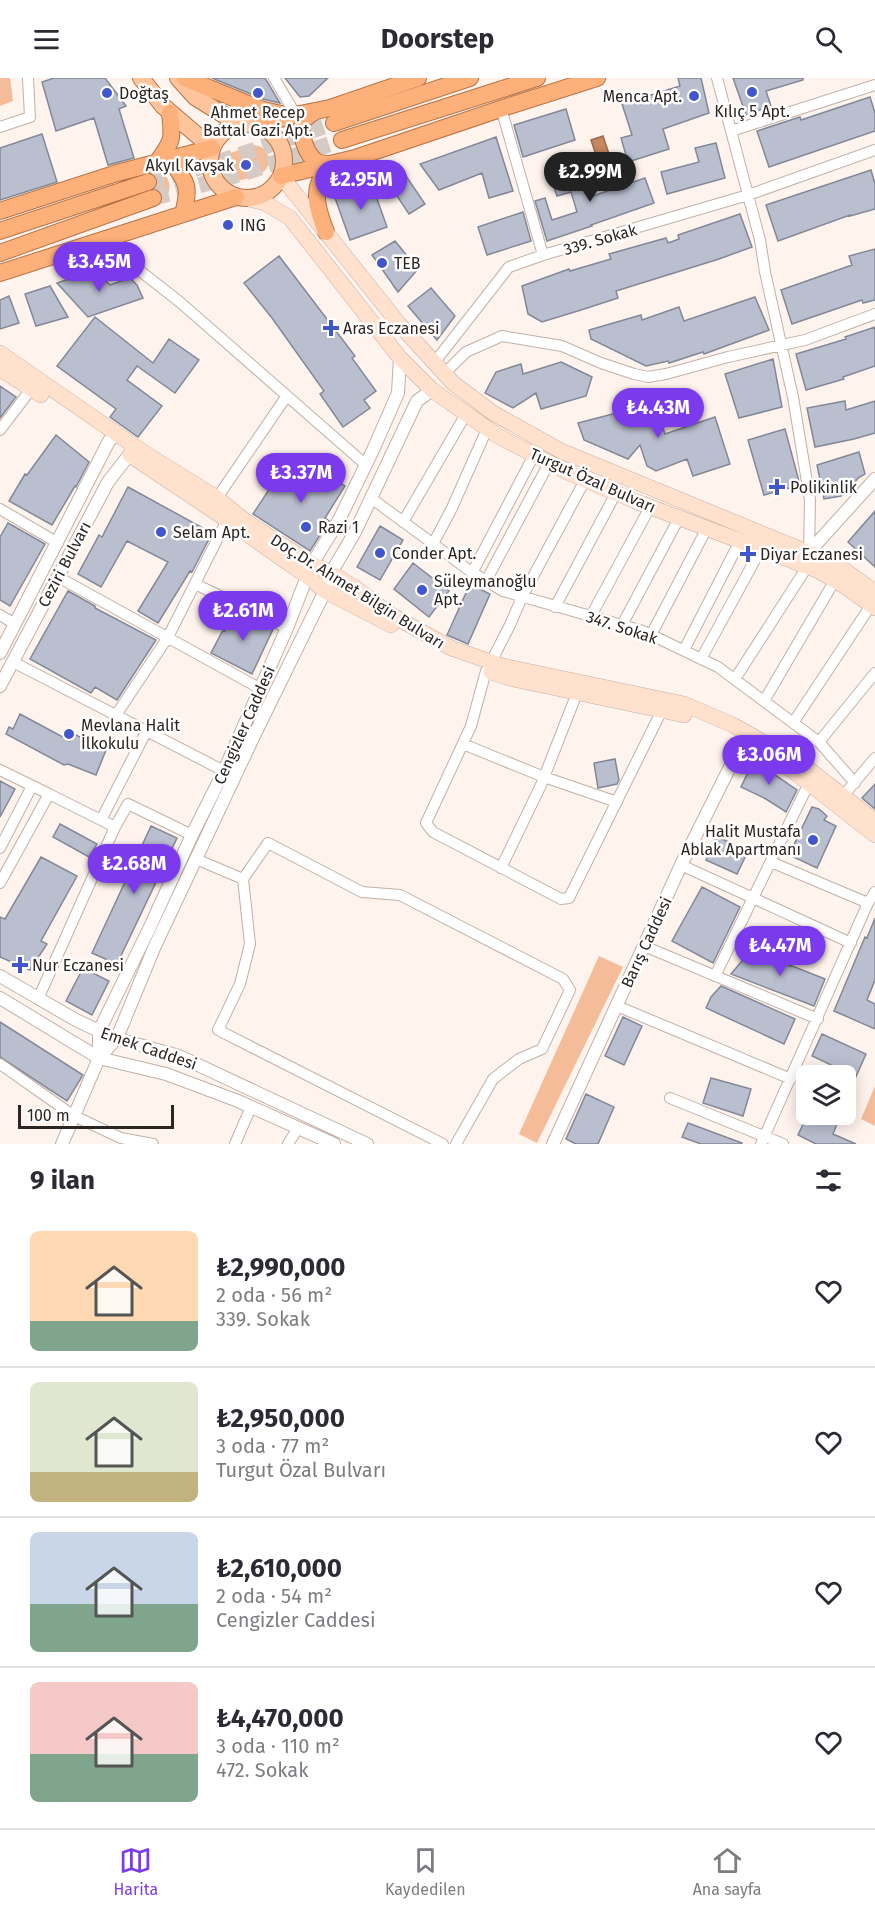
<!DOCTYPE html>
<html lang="tr">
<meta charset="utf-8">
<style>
body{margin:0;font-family:"Fira Sans",sans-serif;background:#f2f2f3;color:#2b2b33;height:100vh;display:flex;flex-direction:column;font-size:22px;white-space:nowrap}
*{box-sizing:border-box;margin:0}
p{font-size:20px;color:#7c7c81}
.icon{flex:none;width:33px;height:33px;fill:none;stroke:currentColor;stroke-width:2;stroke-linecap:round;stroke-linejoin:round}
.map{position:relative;height:1066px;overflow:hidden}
.panel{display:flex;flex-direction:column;background:#fff;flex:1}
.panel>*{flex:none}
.controls{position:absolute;left:796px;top:987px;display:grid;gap:12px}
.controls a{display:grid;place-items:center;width:60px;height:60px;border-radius:9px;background:#fff;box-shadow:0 3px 15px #0003;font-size:30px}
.scale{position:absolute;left:18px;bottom:15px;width:156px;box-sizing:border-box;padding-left:6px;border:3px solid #2c2622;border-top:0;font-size:16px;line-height:21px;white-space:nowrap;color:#2c2622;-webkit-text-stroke:4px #fff;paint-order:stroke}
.price{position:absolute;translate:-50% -51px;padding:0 14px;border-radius:21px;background:#7c3aed;color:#fff;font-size:20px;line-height:39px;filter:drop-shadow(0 2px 3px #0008)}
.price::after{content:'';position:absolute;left:50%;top:36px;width:18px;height:14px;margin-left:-9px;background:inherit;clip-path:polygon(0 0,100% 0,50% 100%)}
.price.active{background:#222;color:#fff}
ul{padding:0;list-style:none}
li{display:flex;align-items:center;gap:18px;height:150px;padding:0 30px}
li+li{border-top:2px solid #e1e1e2}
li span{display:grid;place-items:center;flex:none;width:168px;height:120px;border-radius:9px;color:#555}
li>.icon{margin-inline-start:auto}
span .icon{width:72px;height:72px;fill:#fffc;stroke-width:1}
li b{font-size:26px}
h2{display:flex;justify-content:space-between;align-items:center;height:72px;padding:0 30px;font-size:26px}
header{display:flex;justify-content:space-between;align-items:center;height:78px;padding:0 30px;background:#fff;font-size:27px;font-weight:700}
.tabs{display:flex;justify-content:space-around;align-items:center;height:84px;border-top:2px solid #e1e1e2;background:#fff;font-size:16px;color:#7c7c81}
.tabs a{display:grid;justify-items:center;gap:3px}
.tabs .active{color:#7c3aed}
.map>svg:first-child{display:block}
.green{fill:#f5bc9a}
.water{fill:#c6865e;stroke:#98694c;stroke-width:1.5}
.building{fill:#babfd0;stroke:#828897;stroke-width:1.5}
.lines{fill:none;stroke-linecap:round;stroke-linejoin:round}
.trunk-tunnel{stroke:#d5cbc4;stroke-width:16;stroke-dasharray:16 8;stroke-linecap:butt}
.minor-casing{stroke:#c1b0a6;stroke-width:12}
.tertiary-casing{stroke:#c1b0a6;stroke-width:14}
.secondary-casing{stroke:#c1b0a6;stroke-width:16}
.primary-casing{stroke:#b47346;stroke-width:18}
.trunk-casing{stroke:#b47346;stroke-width:18}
.minor{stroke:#fff;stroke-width:10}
.tertiary{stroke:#fff;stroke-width:12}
.secondary{stroke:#ffe1ce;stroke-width:15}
.primary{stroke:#fec49c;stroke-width:16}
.trunk{stroke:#feb07b;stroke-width:16}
.poi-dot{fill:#4056ca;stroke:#fff;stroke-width:2}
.labels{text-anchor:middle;stroke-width:5;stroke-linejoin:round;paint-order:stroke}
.poi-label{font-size:16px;fill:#2c2622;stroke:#fff;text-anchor:start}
.street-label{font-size:16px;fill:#2c2622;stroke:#fff}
</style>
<header><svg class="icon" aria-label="menu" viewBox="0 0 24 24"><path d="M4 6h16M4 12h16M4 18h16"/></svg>Doorstep<svg class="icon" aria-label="search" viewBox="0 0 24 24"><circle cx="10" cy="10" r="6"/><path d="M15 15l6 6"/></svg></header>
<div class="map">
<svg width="875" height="1066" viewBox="0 0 875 1066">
<rect width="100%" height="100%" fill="#fff4ed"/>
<path class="green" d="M0,0H10L13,23L0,28Z
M254,67C261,68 266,71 268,78C272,92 260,97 249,100C231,106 220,101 225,80L230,75Z
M144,92C166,92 176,102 165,124L156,127Z
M599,878L623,889L537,1065L519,1056Z
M875,1008V1048L861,1041Z"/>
<path class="water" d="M603,58L614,91L602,95L591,62Z"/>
<path class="building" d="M54,0H105L126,28L119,31L134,80L108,87L94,40L56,53L42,4Z
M212,0H265L280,25L263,21Z
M285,0H328L309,18L300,19Z
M678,0H701L709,35L663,51L669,71L628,84L621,60L632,57L622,26L680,8Z
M733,0H803V2L766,13L771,28L746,37Z
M870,19L875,35V53L769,89L757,53L800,39L801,42Z
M566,31L575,62L523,79L514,47Z
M42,56L57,104L0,122V70Z
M496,59L513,113L489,120L482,95L439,112L420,86Z
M716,65L725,100L667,116L661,94L699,84L695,70Z
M579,85L590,119L645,100L654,125L591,147L592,148L547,163L535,123L545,120L552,142L577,134L571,114L557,118L549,95Z
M871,92L875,106V131L850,138V137L778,163L766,127Z
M396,95H404L425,126L409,136L387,103Z
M371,104L387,149L350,162L334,117Z
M523,134L531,163L487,177L478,149Z
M740,136L752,169L719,181L616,213L618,220L581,232L542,244L528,236L522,208L569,191L570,193L611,181L609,176L666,160L668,165L679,161L678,157Z
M395,163L418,191L398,214L372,177Z
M875,171V222L863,225L862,222L792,246L781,212L852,187L849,178Z
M279,178L355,278L352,280L376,313L364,322L370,330L343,349L320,316L324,313L272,240L244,205Z
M94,192L110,207L130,200L137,207L143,220L88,239L57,205Z
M50,208L68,239L36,248L25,216Z
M431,210L455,238L437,262L408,228Z
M9,218L19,245L0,251V222Z
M755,219L769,252L704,276L703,274L669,285L668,283L646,288L591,261L589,252L641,237L642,242L679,229L684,243Z
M95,239L153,285L169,261L199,282L175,315L137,288L127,302L162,328L138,359L110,339L116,331L57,288Z
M875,249V288L843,299L844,301L806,312L796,276L846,261L845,259Z
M773,281L782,329L739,340L725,296Z
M561,284L592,299L586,318L541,331L536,315L513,330L485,315L496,294L521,286L523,296Z
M0,308L16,319L0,340Z
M653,321L665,356L715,339L730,386L693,398L687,381L656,393L647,388L640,367L628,381L584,362L578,345L628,332Z
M845,323L846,332L875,323V355L854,361L815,369L807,330Z
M785,351L800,407L764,417L748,362Z
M56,357L89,384L76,409L75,408L52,447L9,423L25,396L27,397Z
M859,374L865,396L858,400L850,411L841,418L824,421L817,387Z
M300,380L345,408L325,440L329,443L310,473L253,436L272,407L279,412Z
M128,409L212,455L192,494L190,493L158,545L138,533L168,484L127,463L101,509L78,496L99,457L102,459Z
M875,433V489L848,464Z
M8,445L45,466L10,528L0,522V459Z
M380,448L403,462L380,502L357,489Z
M413,485L449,513L429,539L394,511Z
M470,506L490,516L468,566L447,557Z
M68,513L95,528V530L156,562L117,622L95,609L91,615L30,581Z
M234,533L273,551L252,596L211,575L223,552L225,553Z
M20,636L70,663L74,656L106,672L96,697L68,686L64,687L6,656L9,649L13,651Z
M615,681L619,702L617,706L598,710L594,685Z
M754,682L771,691V694L797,712L786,734L766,721L741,709Z
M0,703L15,711L0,739Z
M875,706V731L862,720Z
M812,729L819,731L827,738L824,742L836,748L817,790L789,777Z
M60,746L97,766L89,779L53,759Z
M151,748L177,760L117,886L92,875Z
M716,758L748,773L737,796L706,782Z
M41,779L77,798L41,863L47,866L30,892L0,879V839L5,841Z
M702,809L740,829L713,885L672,863Z
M875,840V902L867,922L875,926V951L834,933L865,859L867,860Z
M752,871L790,888V887L825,901L814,928L731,896Z
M83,890L109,903L92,937L66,923Z
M721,908L795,941L784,966L706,930L711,919Z
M623,939L642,948L624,987L605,978Z
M0,944L83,997L67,1023L0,979Z
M822,956L866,976L846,1021V994L812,978Z
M711,1000L751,1011L743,1038L703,1025Z
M586,1016L614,1029L598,1066H576L566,1061Z
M808,1036H841L833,1056L856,1066H816L798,1057Z
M688,1045L742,1065V1066H701L682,1059Z"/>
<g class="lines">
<path class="trunk-tunnel" d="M148,104L219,84L334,45
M153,120L244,95L342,62"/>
<g class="minor-casing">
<path id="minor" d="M274,0L296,37
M717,0L760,162L765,194L793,319L810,422L809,474
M501,30L543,177
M0,49L30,39L28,0
M731,53L875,7
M104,161L111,170L181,225L366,387
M434,285L509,189L543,177L748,117L875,72
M444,296L466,274L502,258L562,268L601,285L634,296L648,299L666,296L728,279L805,262L875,236
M0,352L32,310
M217,420L286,319
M371,420L470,493L503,513L643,553L718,589L819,664L855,705
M0,431L58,465
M403,444L466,336
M433,466L452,430L487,351
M472,495L534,377
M58,499L261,611
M486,503L549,385
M195,506L287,550
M555,529L616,415
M0,537L15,546
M591,538L650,429
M622,547L679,440
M651,557L707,450
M684,572L740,463
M701,581L761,471
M13,584L224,693
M491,584L510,547L522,519L585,402
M486,593L471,648L426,745L433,754L561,821L569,820L662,632
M735,601L807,489
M764,623L835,502
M116,637L168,559L227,442
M793,645L871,527
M819,664L875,595
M463,666L544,699L617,724
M0,692L49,716
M843,718L875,680
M101,742L147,652
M0,770L32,708
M196,781L243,801
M771,784L868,825
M681,787L851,865
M501,790L541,707L577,615
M0,805L49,716L115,749L128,726L192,757
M644,868L818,941
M715,898L809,705
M38,921L115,749
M617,928L791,1001
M0,986L74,1038L121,1060L153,1066
M670,1020L783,1066
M235,1066L251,1029
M288,1066L298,1050
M443,1066L218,952L240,906L250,866L243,801L268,765L362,814L400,817L563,901L570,912L542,971L519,981L493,1001L456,1066
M761,1066L868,825L875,814"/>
</g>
<g class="tertiary-casing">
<path id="tertiary" d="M809,474L875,401
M0,575L109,363L116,356
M0,608L108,404L129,377L137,371
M0,898L74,941L99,953L125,963L179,978L367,1066
M0,920L99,980L166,996L238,1023L334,1066
M99,980V953L150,849L192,757L224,693L287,550L312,486L339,442L373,372L398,315L400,280
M62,1066L99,980L117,960L154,870L252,662L325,513L331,495L355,454L417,323L432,312
M553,1066L681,787L743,663"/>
</g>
<g class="secondary-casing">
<path id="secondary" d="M281,98L399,246L453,305L493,335L561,373L836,486L875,514
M249,121L265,125L290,140L400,280L432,312L498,358L569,395L635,423L819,493L846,509L875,530
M0,275L146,376L217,420L244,442L312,486L331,495L357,511L388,535L451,570L503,588L684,626L733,647L802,686L875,743
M0,291L41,317
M130,377L227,442L307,498L325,513L391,547
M491,594L513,601L684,637
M778,684L793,693L875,757"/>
</g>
<g class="primary-casing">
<path id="primary" d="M141,0L163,28L212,70
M178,0L195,19L240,47
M210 83a37 37 0 1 1 74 0a37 37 0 1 1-74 0Z"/>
</g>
<g class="trunk-casing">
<path id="trunk" d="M185,0L260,31L289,38
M314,34C310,37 305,39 303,44C299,55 306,77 317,84C321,86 327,86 331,86
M334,45L470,0
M259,48L290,38L330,30L418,0
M342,62L537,0
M158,83C173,63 173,60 170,35
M159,83L172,84C188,105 190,110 183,136
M281,98L355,80L509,28L597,0
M0,133L117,95L212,70
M0,153L148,104
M326,154C320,138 312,118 321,101C323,96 329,91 333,86
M0,175L153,120
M0,195L236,119"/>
</g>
<use href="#minor" class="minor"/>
<use href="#tertiary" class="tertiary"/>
<use href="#secondary" class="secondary"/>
<use href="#primary" class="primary"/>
<use href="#trunk" class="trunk"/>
</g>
<g class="poi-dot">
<circle cx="752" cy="14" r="6"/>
<circle cx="107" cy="15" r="6"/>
<circle cx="258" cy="15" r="6"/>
<circle cx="694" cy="18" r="6"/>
<circle cx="246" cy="87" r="6"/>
<circle cx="228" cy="147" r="6"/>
<circle cx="382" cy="185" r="6"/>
<path d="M328 241h6v6h6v6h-6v6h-6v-6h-6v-6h6z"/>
<path d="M774 400h6v6h6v6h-6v6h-6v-6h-6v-6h6z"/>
<circle cx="306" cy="449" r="6"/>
<circle cx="161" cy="454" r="6"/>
<circle cx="380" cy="475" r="6"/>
<path d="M745 467h6v6h6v6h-6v6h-6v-6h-6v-6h6z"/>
<circle cx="422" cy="512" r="6"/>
<circle cx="69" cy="656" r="6"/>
<circle cx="813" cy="762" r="6"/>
<path d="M17 878h6v6h6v6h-6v6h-6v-6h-6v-6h6z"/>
</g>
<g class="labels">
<g class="poi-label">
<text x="119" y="21">Doğtaş</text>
<text x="682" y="24" text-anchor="end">Menca Apt.</text>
<text x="752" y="39" text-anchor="middle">Kılıç 5 Apt.</text>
<text x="258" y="40" text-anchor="middle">Ahmet Recep<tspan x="258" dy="18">Battal Gazi Apt.</tspan></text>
<text x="234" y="93" text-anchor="end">Akyıl Kavşak</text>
<text x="240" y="153">ING</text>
<text x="394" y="191">TEB</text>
<text x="343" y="256">Aras Eczanesi</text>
<text x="790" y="415">Polikinlik</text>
<text x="318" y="455">Razi 1</text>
<text x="173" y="460">Selam Apt.</text>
<text x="392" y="481">Conder Apt.</text>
<text x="760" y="482">Diyar Eczanesi</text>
<text x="434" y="509">Süleymanoğlu<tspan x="434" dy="18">Apt.</tspan></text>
<text x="81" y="653">Mevlana Halit<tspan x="81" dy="18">İlkokulu</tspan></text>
<text x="801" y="759" text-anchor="end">Halit Mustafa<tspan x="801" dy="18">Ablak Apartmanı</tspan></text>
<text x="32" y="893">Nur Eczanesi</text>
</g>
<g class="street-label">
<text transform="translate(600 161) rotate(-16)" y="6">339. Sokak</text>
<text transform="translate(593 402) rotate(24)" y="6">Turgut Özal Bulvarı</text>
<text transform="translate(64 486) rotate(-62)" y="6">Ceziri Bulvarı</text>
<text transform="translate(358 513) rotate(32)" y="6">Doç.Dr. Ahmet Bilgin Bulvarı</text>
<text transform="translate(622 549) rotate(18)" y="6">347. Sokak</text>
<text transform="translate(244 647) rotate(-66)" y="6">Cengizler Caddesi</text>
<text transform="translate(646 864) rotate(-65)" y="6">Barış Caddesi</text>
<text transform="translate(149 970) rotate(19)" y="6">Emek Caddesi</text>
</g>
</g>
</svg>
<div class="controls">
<a><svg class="icon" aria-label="layers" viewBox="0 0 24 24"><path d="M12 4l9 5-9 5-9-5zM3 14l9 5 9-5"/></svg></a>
</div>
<div class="scale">100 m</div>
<b class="price active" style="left:590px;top:125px">₺2.99M</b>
<b class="price" style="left:361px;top:133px">₺2.95M</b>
<b class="price" style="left:99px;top:215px">₺3.45M</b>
<b class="price" style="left:658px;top:361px">₺4.43M</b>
<b class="price" style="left:301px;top:426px">₺3.37M</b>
<b class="price" style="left:243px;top:564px">₺2.61M</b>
<b class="price" style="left:769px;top:708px">₺3.06M</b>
<b class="price" style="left:134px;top:817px">₺2.68M</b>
<b class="price" style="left:780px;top:899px">₺4.47M</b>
</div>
<section class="panel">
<h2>9 ilan<svg class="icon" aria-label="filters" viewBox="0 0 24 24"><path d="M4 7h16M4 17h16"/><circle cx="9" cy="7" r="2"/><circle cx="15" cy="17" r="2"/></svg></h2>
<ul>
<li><span style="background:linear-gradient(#ffd9b3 75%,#7fa58c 0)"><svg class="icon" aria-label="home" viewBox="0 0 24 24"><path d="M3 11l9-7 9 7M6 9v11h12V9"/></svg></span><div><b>₺2,990,000</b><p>2 oda · 56 m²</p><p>339. Sokak</p></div><svg class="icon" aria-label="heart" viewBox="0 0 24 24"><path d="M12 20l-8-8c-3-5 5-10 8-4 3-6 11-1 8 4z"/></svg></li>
<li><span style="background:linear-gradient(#dfe7d0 75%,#c2b280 0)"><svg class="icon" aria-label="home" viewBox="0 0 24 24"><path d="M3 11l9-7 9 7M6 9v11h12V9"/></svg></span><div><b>₺2,950,000</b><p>3 oda · 77 m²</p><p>Turgut Özal Bulvarı</p></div><svg class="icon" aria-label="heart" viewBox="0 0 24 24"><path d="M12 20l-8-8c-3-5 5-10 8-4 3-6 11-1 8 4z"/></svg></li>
<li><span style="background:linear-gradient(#c9d6e8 60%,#7fa58c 0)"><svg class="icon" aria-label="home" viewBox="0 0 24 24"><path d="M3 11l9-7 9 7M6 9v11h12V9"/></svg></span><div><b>₺2,610,000</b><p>2 oda · 54 m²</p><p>Cengizler Caddesi</p></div><svg class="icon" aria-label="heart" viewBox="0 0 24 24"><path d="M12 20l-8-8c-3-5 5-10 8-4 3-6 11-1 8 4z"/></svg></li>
<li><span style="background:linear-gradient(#f6c9c9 60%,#7fa58c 0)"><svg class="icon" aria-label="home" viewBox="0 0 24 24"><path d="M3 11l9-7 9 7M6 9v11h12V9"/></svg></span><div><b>₺4,470,000</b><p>3 oda · 110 m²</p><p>472. Sokak</p></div><svg class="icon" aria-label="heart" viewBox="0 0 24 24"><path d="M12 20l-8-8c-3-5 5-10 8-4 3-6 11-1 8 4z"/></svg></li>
</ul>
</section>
<nav class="tabs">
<a class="active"><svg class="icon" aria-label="map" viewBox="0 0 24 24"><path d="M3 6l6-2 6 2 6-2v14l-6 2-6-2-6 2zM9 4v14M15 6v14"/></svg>Harita</a>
<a><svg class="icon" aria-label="saved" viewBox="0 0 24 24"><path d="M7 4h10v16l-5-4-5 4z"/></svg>Kaydedilen</a>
<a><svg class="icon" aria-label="home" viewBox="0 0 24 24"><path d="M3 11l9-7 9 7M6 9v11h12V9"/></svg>Ana sayfa</a>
</nav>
